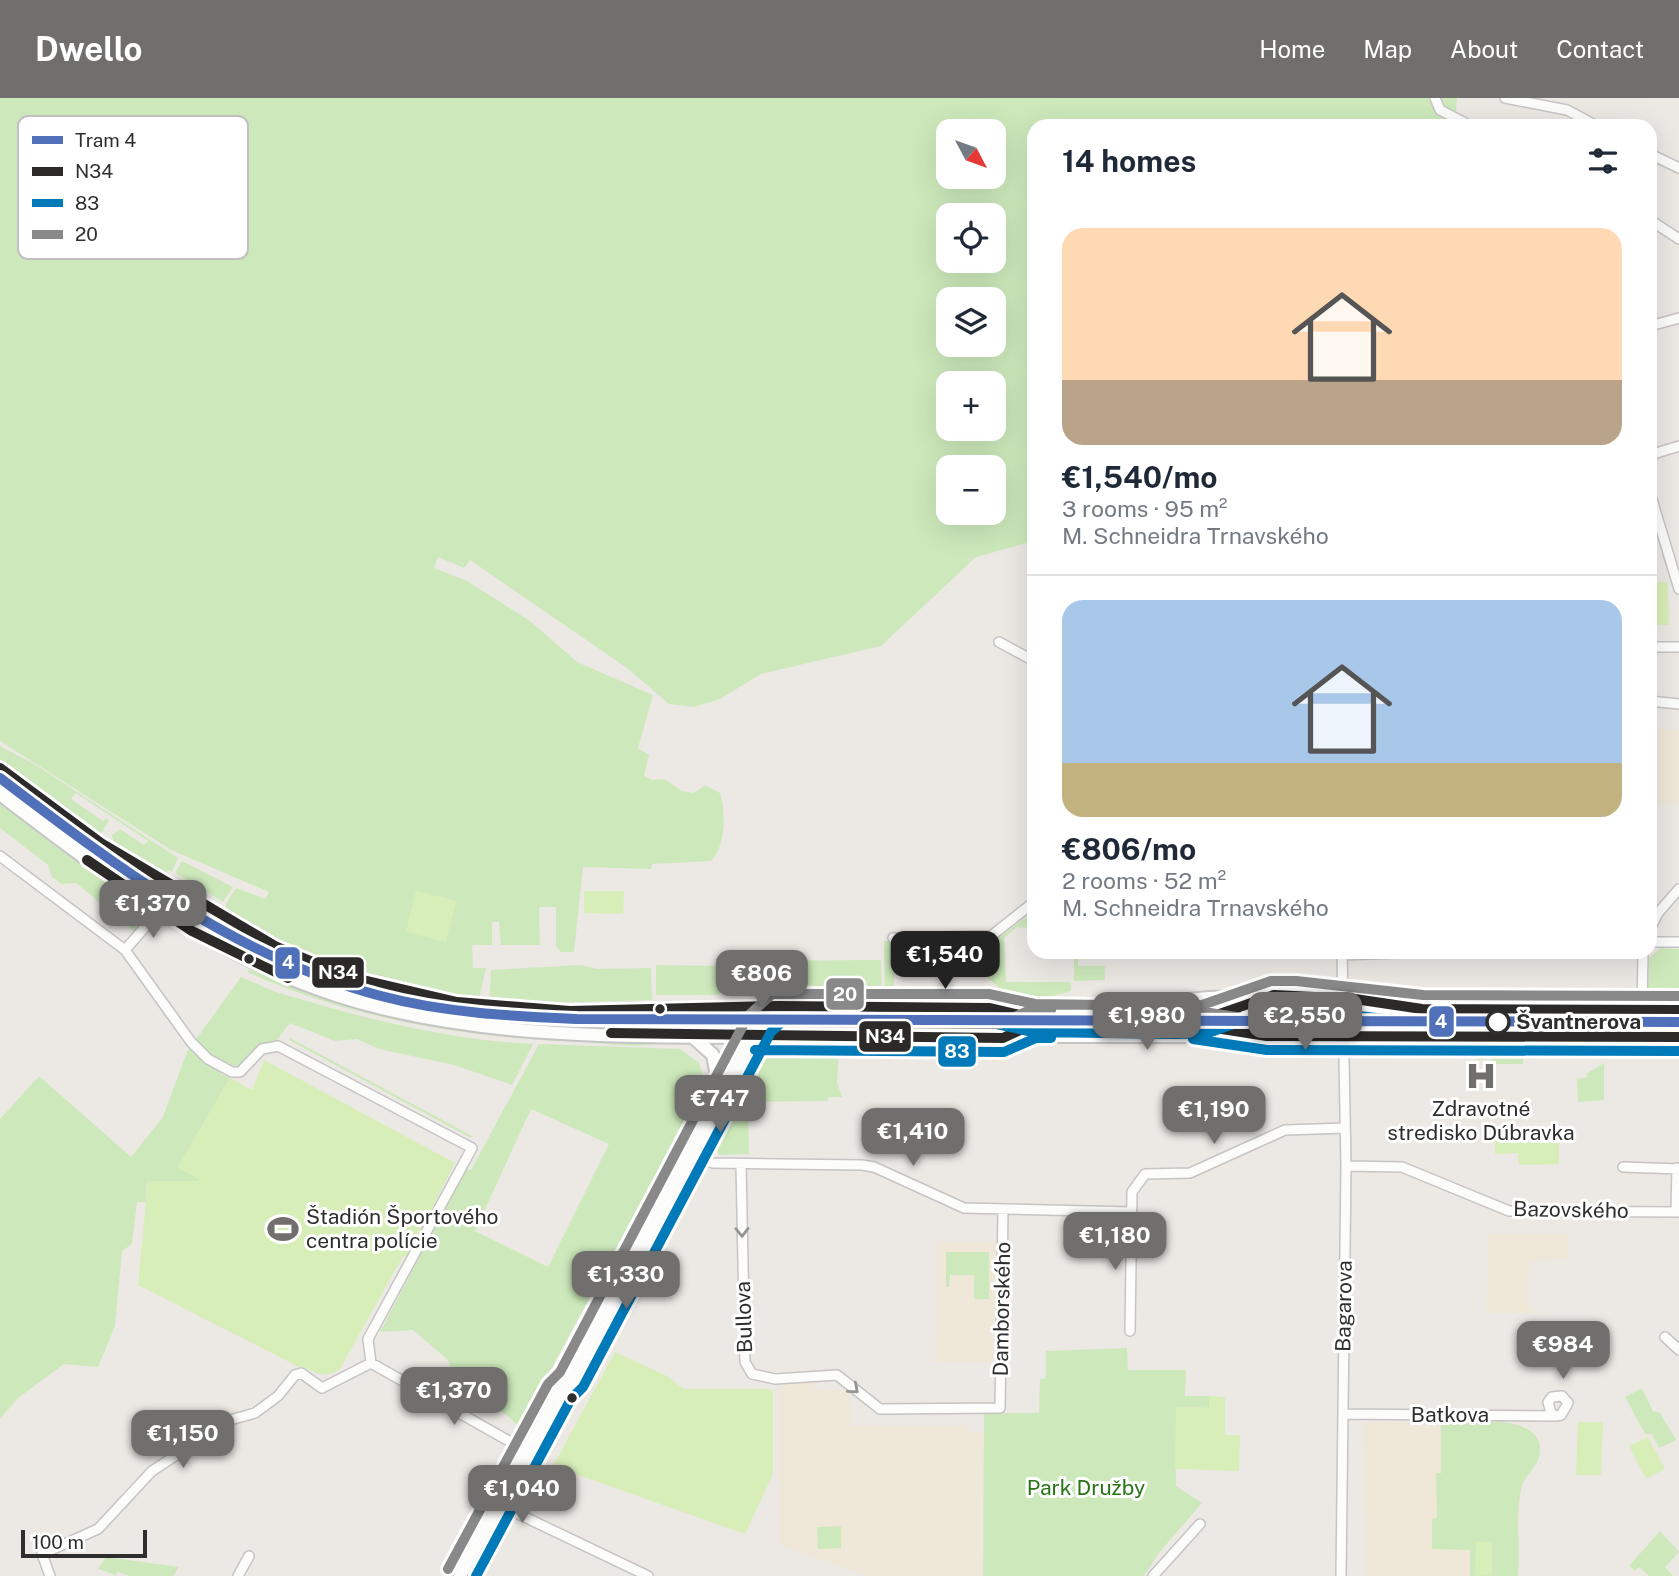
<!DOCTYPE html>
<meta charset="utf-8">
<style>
body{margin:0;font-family:"Public Sans",sans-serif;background:#f2f2f3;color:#1f2937;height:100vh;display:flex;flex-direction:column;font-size:26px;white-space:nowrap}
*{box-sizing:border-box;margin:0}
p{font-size:23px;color:#747a83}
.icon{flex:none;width:38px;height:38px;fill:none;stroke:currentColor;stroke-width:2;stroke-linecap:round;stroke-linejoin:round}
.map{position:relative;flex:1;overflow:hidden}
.details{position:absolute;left:1027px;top:21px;width:630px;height:840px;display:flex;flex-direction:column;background:#fff;border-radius:21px;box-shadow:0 7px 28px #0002}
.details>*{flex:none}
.needle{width:46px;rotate:131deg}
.buttons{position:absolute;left:936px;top:21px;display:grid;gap:14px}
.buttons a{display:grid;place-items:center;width:70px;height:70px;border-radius:14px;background:#fff;box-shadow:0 7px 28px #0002;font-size:35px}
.scale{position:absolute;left:21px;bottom:18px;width:126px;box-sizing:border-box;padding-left:7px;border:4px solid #2e2e2e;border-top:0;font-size:19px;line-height:24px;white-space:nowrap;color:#2e2e2e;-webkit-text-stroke:5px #fff;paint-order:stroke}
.price{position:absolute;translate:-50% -60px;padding:0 16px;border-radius:14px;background:#706f6e;color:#fff;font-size:23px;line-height:46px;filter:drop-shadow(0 2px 4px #0008)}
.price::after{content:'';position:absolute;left:50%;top:42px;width:21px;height:16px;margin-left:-10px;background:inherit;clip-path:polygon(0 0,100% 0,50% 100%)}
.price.selected{background:#222;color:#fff}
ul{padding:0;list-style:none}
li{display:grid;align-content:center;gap:14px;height:371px;padding:0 35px}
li+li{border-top:2px solid #e0e1e3}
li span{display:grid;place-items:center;height:217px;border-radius:21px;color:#555}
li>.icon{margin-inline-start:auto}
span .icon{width:126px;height:126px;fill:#fffc;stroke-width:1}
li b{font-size:30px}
h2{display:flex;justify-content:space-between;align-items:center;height:84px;padding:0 35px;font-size:30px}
header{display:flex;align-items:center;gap:42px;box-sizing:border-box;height:98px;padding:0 35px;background:#706f6e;color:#fff}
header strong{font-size:33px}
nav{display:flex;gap:38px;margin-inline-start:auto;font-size:24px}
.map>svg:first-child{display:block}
.education{fill:#efe7d8}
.green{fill:#cde9bb;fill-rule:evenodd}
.pitch{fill:#d8eeb8}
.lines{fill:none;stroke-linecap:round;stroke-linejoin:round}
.street-casing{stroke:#c6c4c5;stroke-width:12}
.secondary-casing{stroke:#c6c4c5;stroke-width:16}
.street{stroke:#fcfcfb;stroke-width:9}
.secondary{stroke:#fcfcfb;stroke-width:12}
.bus-1-casing{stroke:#fff;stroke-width:16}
.bus-2-casing{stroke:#fff;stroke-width:16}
.bus-3-casing{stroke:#fff;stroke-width:16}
.bus-1{stroke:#2b2a29;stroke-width:10}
.bus-2{stroke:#007ab8;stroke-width:10}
.bus-3{stroke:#898989;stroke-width:10}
.tram-1-casing{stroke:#fff;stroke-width:16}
.tram-1{stroke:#5071b9;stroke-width:10}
.oneway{stroke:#959594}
.bus-dot{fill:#2e2e2e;stroke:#fff;stroke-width:2.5}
.stop-dot{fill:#fff;stroke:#2e2e2e;stroke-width:3.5}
.labels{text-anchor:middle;stroke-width:6;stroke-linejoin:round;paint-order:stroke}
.stop-label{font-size:21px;font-weight:bold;fill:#2e2e2e;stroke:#fff;text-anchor:start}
.poi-label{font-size:21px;fill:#2e2e2e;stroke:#fff}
.street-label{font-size:21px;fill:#2e2e2e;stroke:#fff}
.park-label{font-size:21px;fill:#277315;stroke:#fff}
.key{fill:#fff;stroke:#c0c0c0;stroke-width:2}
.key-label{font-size:19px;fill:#2e2e2e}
.line-badge{stroke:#fff;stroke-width:2.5}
.badge-label{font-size:19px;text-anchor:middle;font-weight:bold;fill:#fff}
</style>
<header>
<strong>Dwello</strong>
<nav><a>Home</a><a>Map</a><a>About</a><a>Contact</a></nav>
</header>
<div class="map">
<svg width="1679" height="1478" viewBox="0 0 1679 1478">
<rect width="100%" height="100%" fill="#ece8e4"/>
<path class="education" d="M1650,630L1679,632V706L1660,705L1650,730Z
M1488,1136H1568V1160L1530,1164L1527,1203L1530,1204V1212H1540V1215H1486Z
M937,1144H998L993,1265L935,1264Z
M813,1284L814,1291L850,1293L851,1327L968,1328V1334H983V1478H867L783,1448L779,1443V1293L788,1285Z
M1423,1323L1513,1325L1536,1338L1540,1345L1539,1360L1526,1378L1520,1395L1518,1478H1365L1364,1324Z"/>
<path class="green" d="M0,0H1457L1455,28H1034V443L976,459L881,548L761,576L720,601L694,609L669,606L627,570L470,462L464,470L438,459L434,470L467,483L530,523L577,564L653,597L638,650L649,657L644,678L652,682L664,681L682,693L694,695L705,687L720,695C726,714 726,748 711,763L652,766L651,771L583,769L574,854H561L556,848V809H539L540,847H501L499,824H492V847H472L473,870H486L479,901C389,888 302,864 226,812V806L236,790L265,801L269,794L171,752L0,643ZM948,33H994V79H948ZM948,117H994V163H948ZM948,201H994V247H948ZM948,285H994V331H948ZM948,369H994V415H948Z
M0,648L36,667L178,760L172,774L168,772L166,775L114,745L112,737L120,731L144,747L148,743L76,695L71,701L103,723L106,720L109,723L101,736L90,731L0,662Z
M0,703L140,808L144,821L135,834L76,785L62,786L52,779L48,767L0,730Z
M182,763L233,789L223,804L175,775Z
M1031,815L1032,830L1017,829L1004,840L1006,884H1067L1071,885V893C1047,901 1025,903 1001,894L1002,892L982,875H894V897H905L885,900L884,843L910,842L913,846L992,845Z
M1661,850L1679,851V907H1657L1648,894L1649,860Z
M1074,854H1078V868H1105V882L1074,883Z
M881,862L882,900L757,899L746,898L740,892V863Z
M581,867L597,871L651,870L652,902L545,905L490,901L491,872Z
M656,867L721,868C731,876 730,891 718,897H656Z
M247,871L341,905L424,925L658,945C637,951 606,945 583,944C467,940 356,922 249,875Z
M241,879C256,885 271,893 286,897C367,921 449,942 533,946L512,987L454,967L379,951L357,941L335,943L290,925L276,943L257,949L238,968L225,967L221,976L230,980L178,1069L203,1083L147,1085L146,1104H137L132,1146L122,1153L115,1228L98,1269L64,1266L18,1300L0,1321V1021L39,978L131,1059L163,1019L187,954Z
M1279,902L1318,903L1317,920L1225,918Z
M290,940L474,1039H469L289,942Z
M775,944H883L887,956H839L837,985L842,999H828V1003L745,1004L770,951L766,949Z
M539,946L680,951L699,965L704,981L660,1079L650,1087L520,1329L482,1296L456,1286L448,1262L413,1232L380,1234L466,1071L471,1072ZM531,1011L609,1046L548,1169L475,1133Z
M1477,947H1523V966H1492V961L1477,962Z
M1604,965V1002L1578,1004L1577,981L1588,979L1586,976Z
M748,1010L749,1056L719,1057L717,1050L738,1012Z
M946,1154H989V1201H974V1177H950L949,1189H946Z
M1127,1250L1128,1272H1186L1185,1298H1209V1310L1177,1309L1176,1313V1388L1202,1405L1158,1456L1144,1478H983L984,1315H1039L1040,1281L1046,1280V1253Z
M1642,1290L1653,1313L1660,1315L1676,1342L1659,1350L1652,1336H1645L1625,1299Z
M1441,1324C1466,1324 1542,1314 1540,1353C1540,1368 1524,1376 1521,1391C1515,1418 1521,1450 1518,1478H1470V1452L1432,1451V1421L1437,1420L1436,1375H1441Z
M841,1428V1450L818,1451L817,1429Z
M1660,1433L1679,1454L1665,1469L1673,1478H1649L1639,1469L1635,1473L1629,1468Z
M106,1459L179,1469L173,1478H130L117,1474L116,1477L98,1471Z"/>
<path class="pitch" d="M1650,484H1668L1669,527H1650Z
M416,793L456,803L446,844L406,834Z
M584,793H624L623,816L584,815Z
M264,962L455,1065L407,1159L403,1158L340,1271C317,1284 318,1271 297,1268L138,1187L148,1083H201L178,1069L230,980L252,992Z
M1519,1040V1045H1559V1066L1519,1067L1518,1055L1495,1056V1041Z
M615,1254L667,1278L684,1291H770L773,1294V1376L745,1436L553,1368Z
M1209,1298L1225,1299V1337H1240L1239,1373L1175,1371L1176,1309L1209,1310Z
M1578,1324H1603L1601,1377H1576Z
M1648,1339L1665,1371L1646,1381L1629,1348Z
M1476,1444H1492V1477L1475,1478Z"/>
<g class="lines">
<g class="street-casing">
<path id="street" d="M1435,0L1440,12L1471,28
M1505,0L1567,12L1597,28
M1650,56L1679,70
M1650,122L1679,141
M1650,228L1679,220
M1650,357L1679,348
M1650,395L1679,491
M999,544L1034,563
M1650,549H1679
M1650,603L1679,606
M0,758L125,852L191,944L208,961L232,974H240L262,951L278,948L472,1050L368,1241L371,1265L532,1356
M1650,831L1658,815L1679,791
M893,840L991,838L1034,804
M1650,844H1679
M125,852L159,813
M1343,857L1424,854
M1642,912L1643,854
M690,1059L713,1065L862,1067L874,1069L964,1110L1130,1114
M741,1066L745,1264L752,1276L775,1281L837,1277L880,1311L1000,1310L1003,1112
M1346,1068L1402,1069L1509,1113L1679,1114
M1623,1069L1679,1071
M1676,1113L1677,1070
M1130,1233L1132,1094L1145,1076L1190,1075L1285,1032L1345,1030
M1665,1239L1679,1252
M1343,1316L1556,1318L1561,1317L1568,1305L1562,1298L1552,1299L1548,1304L1551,1315L1556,1318
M510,1412L648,1478
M50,1478L42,1456L98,1431L152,1373L230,1322L255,1315L278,1298L295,1277L301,1275L322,1290L371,1265
M238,1478L249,1458
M1153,1478L1200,1426
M1341,1478L1346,1068L1342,854"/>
</g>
<g class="secondary-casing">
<path id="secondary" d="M0,670L101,745L275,848L346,878L457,904L570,913L778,908L1101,910L1209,900L1296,897L1422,911L1679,912
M0,696C105,776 208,856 336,897C492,948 684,938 848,938C1038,938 1227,938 1417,939C1504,939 1592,936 1679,939
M736,909L748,920L755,938
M1344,920L1352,914L1394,912
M692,938L713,957L721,999
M460,1478L560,1293L571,1282L760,925L778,908
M476,1478L538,1361L568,1292"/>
</g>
<use href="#street" class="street"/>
<use href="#secondary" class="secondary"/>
<g class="bus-1-casing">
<path id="bus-1" d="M0,670L101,745L275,848L346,878L457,904L570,913L778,908L989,910L1033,920L1086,922L1205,921L1274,897L1355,901L1422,911L1679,912
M87,762L192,833L288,880
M1196,927L1267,938L1679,939
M611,935L1003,940L1033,926H1051"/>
</g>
<g class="bus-2-casing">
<path id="bus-2" d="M1193,941L1267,952L1679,953
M755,952L1004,954L1036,940H1051
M476,1478L571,1301L583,1289L771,934L784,922L987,924L1033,934L1175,936L1208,935L1276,911H1295L1422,925L1679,926"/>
</g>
<g class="bus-3-casing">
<path id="bus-3" d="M1197,913L1268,924L1679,925
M755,924L1000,926L1030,912H1051
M448,1471L548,1286L560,1274L748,918L772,896H989L1035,906L1175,908L1202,907L1271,883H1296L1423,897L1679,898"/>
</g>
<use href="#bus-1" class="bus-1"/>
<use href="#bus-2" class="bus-2"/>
<use href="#bus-3" class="bus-3"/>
<g class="tram-1-casing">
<path id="tram-1" d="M0,680C117,769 237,860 381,898C445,915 512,918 577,921L1679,924"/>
</g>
<use href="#tram-1" class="tram-1"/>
</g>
<defs><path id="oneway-chevron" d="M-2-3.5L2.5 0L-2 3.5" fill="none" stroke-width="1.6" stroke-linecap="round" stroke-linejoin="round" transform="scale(1.75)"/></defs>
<g class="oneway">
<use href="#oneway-chevron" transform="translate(742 1134) rotate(89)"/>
<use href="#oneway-chevron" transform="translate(854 1291) rotate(41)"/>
</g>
<defs>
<g id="hospital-bare" transform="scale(2.415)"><path d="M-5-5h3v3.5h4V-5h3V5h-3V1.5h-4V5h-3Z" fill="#706f6e" stroke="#fff" stroke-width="2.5" paint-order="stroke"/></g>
<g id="stadium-bare" transform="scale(2.415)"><path d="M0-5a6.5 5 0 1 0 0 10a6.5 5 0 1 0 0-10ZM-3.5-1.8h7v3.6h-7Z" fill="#706f6e" stroke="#fff" stroke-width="2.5" paint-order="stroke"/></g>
</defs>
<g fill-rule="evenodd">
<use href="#hospital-bare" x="1481" y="978"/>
<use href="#stadium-bare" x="283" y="1131"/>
</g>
<g class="bus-dot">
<circle cx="249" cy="861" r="6"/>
<circle cx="660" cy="911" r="6"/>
<circle cx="572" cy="1300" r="6"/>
</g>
<circle class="stop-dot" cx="1498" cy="924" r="11"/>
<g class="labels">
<g class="stop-label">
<text x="1516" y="931">Švantnerova</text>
</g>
<g class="poi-label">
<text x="1481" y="1018">Zdravotné<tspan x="1481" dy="24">stredisko Dúbravka</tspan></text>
<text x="306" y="1126" text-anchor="start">Štadión Športového<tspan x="306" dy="24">centra polície</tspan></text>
</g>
<g class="street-label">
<text transform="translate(1571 1112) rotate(1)" y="7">Bazovského</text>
<text transform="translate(1344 1208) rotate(-89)" y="7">Bagarova</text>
<text transform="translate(1002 1211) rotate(-89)" y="7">Damborského</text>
<text transform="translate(744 1219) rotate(-92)" y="7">Bullova</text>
<text x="1450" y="1324">Batkova</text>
</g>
<g class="park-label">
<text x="1086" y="1397">Park Družby</text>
</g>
</g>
<rect x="18" y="18" width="230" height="143" rx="10" class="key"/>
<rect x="32" y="38" width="31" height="8" fill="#5071b9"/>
<rect x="32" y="69" width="31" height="9" fill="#2b2a29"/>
<rect x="32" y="101" width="31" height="8" fill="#007ab8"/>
<rect x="32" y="132" width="31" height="9" fill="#898989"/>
<g class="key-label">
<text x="75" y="49">Tram 4</text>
<text x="75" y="80">N34</text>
<text x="75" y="112">83</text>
<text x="75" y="143">20</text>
</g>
<g class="line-badge">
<rect x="274" y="848" width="27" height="34" rx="7" fill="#5071b9"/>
<rect x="311" y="858" width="54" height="33" rx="7" fill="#2b2a29"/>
<rect x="825" y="879" width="40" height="34" rx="7" fill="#898989"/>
<rect x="1428" y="907" width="27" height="33" rx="7" fill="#5071b9"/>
<rect x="858" y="922" width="54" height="33" rx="7" fill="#2b2a29"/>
<rect x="937" y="937" width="40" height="33" rx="7" fill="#007ab8"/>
</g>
<g class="badge-label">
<text x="288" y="871">4</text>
<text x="338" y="881">N34</text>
<text x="845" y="903">20</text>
<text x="1441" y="930">4</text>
<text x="885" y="945">N34</text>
<text x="957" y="960">83</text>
</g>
</svg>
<div class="buttons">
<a><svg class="needle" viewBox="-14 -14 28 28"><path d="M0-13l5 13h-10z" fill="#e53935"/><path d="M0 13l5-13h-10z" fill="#747a83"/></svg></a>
<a><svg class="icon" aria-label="locate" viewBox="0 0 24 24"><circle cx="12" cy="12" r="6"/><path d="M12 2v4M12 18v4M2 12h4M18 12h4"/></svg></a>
<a><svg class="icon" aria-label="layers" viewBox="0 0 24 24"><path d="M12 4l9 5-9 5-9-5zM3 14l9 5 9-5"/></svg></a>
<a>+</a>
<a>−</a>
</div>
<div class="scale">100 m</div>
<b class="price" style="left:153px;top:842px">€1,370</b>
<b class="price selected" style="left:945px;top:893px">€1,540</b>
<b class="price" style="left:762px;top:912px">€806</b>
<b class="price" style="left:1147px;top:954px">€1,980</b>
<b class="price" style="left:1305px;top:954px">€2,550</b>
<b class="price" style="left:720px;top:1037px">€747</b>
<b class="price" style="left:1214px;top:1048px">€1,190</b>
<b class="price" style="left:913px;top:1070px">€1,410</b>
<b class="price" style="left:1115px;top:1174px">€1,180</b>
<b class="price" style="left:626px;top:1213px">€1,330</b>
<b class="price" style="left:1563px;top:1283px">€984</b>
<b class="price" style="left:454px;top:1329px">€1,370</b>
<b class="price" style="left:183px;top:1372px">€1,150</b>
<b class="price" style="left:522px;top:1427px">€1,040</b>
<section class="details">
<h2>14 homes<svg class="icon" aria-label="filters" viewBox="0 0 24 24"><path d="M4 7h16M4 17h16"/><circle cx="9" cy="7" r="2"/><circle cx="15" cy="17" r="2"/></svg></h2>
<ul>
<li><span style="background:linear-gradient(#ffd9b3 70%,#b9a48a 0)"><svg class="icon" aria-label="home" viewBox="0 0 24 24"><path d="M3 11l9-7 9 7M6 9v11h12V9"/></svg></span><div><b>€1,540/mo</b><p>3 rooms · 95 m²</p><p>M. Schneidra Trnavského</p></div></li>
<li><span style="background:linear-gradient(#a9c7e8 75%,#c2b280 0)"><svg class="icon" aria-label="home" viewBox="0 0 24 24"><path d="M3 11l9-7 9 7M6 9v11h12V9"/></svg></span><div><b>€806/mo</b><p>2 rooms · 52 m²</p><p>M. Schneidra Trnavského</p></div></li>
</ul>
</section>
</div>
